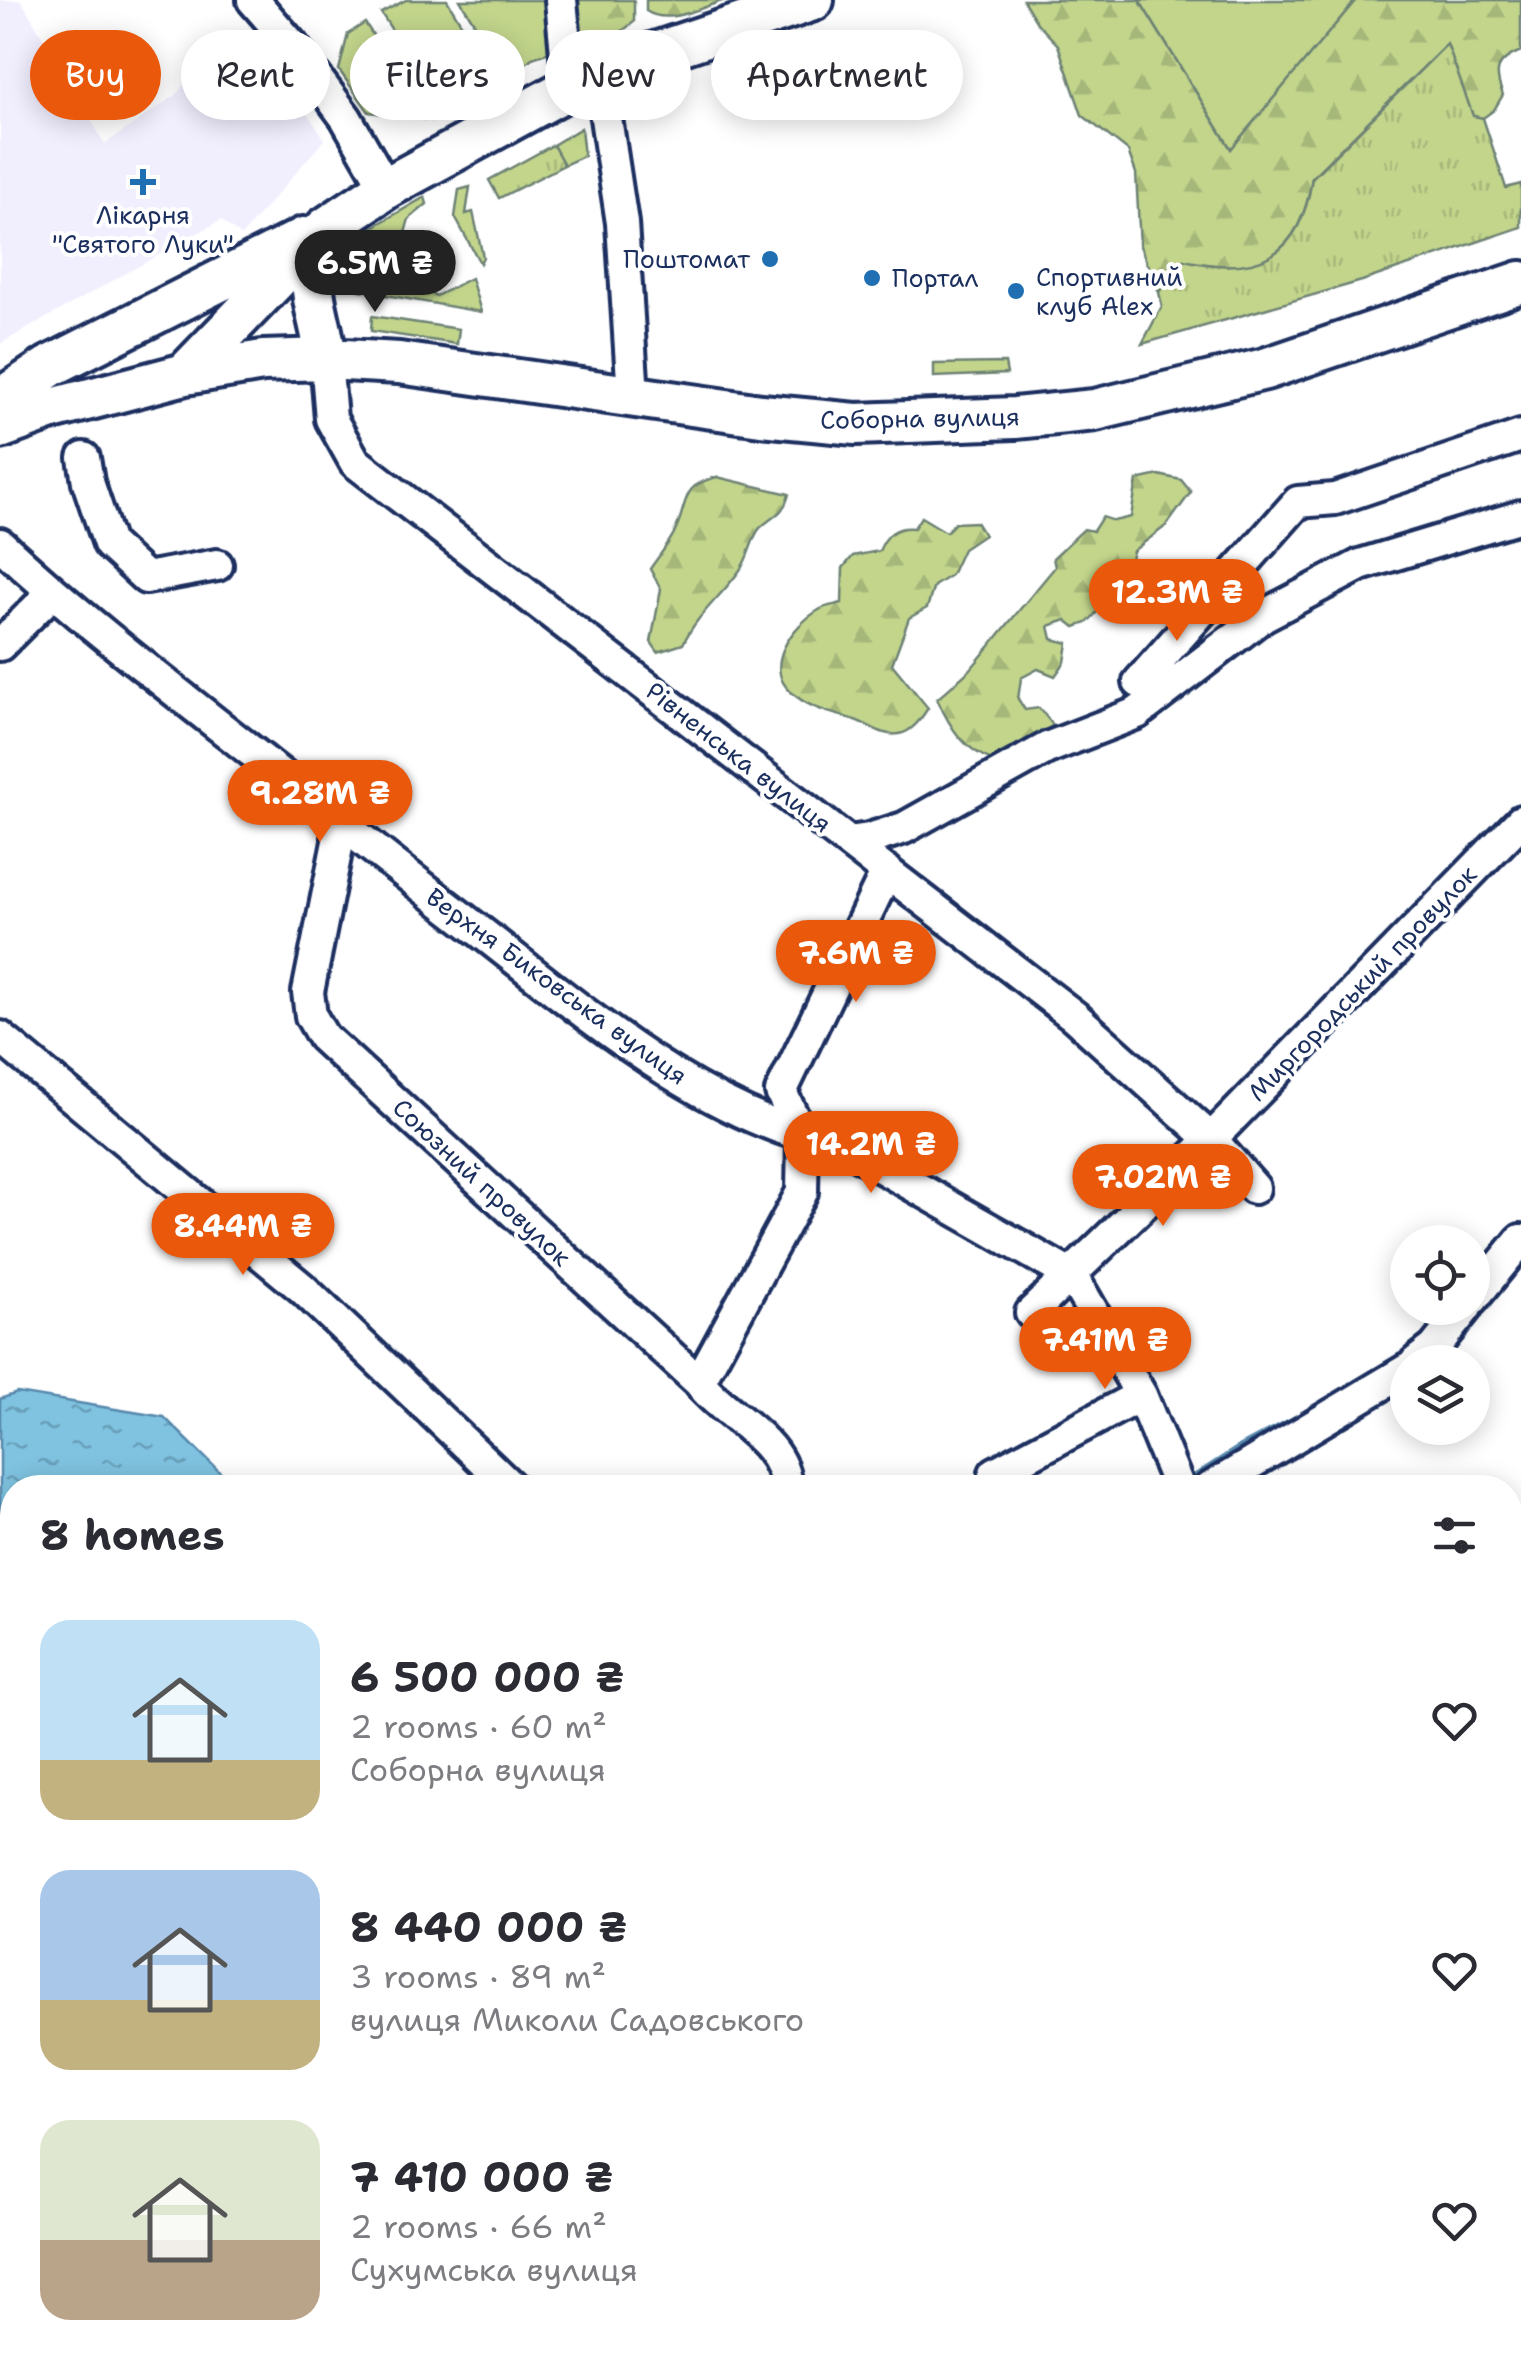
<!DOCTYPE html>
<meta charset="utf-8">
<style>
body{margin:0;font-family:"Shantell Sans",sans-serif;background:#f7f7f7;color:#2b2b33;height:100vh;display:flex;flex-direction:column;font-size:38px;white-space:nowrap}
*{box-sizing:border-box;margin:0}
p{font-size:32px;color:#7c7c81}
.icon{flex:none;width:55px;height:55px;fill:none;stroke:currentColor;stroke-width:2;stroke-linecap:round;stroke-linejoin:round}
.map{position:relative;flex:1;overflow:hidden}
.sheet{position:absolute;left:0px;top:1475px;width:1522px;height:892px;display:flex;flex-direction:column;background:#fff;border-radius:40px 40px 0 0;box-shadow:0 5px 25px #0003}
.sheet>*{flex:none}
.guide{position:absolute;left:30px;top:30px;width:1000px;height:90px;display:flex;gap:20px}
.controls{position:absolute;left:1390px;top:1225px;display:grid;gap:20px}
.controls a{display:grid;place-items:center;width:100px;height:100px;border-radius:50%;background:#fff;box-shadow:0 5px 25px #0003;font-size:50px}
.price{position:absolute;translate:-50% -85px;padding:0 22px;border-radius:35px;background:#ea580c;color:#fff;font-size:32px;line-height:65px;filter:drop-shadow(0 2px 5px #0008)}
.price::after{content:'';position:absolute;left:50%;top:60px;width:30px;height:22px;margin-left:-15px;background:inherit;clip-path:polygon(0 0,100% 0,50% 100%)}
.price.selected{background:#222;color:#fff}
ul{padding:0;list-style:none}
li{display:flex;align-items:center;gap:30px;height:250px;padding:0 40px}
li span{display:grid;place-items:center;flex:none;width:280px;height:200px;border-radius:30px;color:#555}
li>.icon{margin-inline-start:auto}
span .icon{width:120px;height:120px;fill:#fffc;stroke-width:1}
li b{font-size:42px}
h2{display:flex;justify-content:space-between;align-items:center;height:120px;padding:0 40px;font-size:42px}
.tag{padding:0 35px;border-radius:45px;background:#fff;box-shadow:0 5px 25px #0003;font-size:35px;line-height:90px}
.tag.selected{background:#ea580c;color:#fff}
.map>svg:first-child{display:block}
.built{fill:#f1effe}
.green{fill:#c2d58b;stroke:#6e8274;stroke-width:2.5}
.forest{fill:url(#forest-firs);stroke:#6e8274;stroke-width:2.5}
.park{fill:url(#park-tufts);stroke:#6e8274;stroke-width:2.5}
.water{fill:url(#water-ripples);stroke:#5788ac;stroke-width:2.5}
.lines{fill:none;stroke-linecap:round;stroke-linejoin:round}
.stream{stroke:#5788ac;stroke-width:6}
.minor-casing{stroke:#1b2f5e;stroke-width:38}
.major-casing{stroke:#1b2f5e;stroke-width:48}
.minor{stroke:#fff;stroke-width:30}
.major{stroke:#fff;stroke-width:40}
.poi-dot{fill:#1f6fb2;stroke:#fff;stroke-width:4}
.labels{text-anchor:middle;stroke-width:8;stroke-linejoin:round;paint-order:stroke}
.poi-label{font-size:25px;fill:#1b2f5e;stroke:#fff;text-anchor:start}
.street-label{font-size:25px;fill:#1b2f5e;stroke:#fff}
</style>
<div class="map">
<svg width="1521" height="2367" viewBox="0 0 1521 2367">
<defs>
<pattern id="forest-firs" width="22" height="20" patternUnits="userSpaceOnUse" patternTransform="scale(2.5)"><rect width="22" height="20" fill="#c2d58b"/><path d="M5 1l3.5 6h-7zM16 11l3.5 6h-7z" fill="#a6b77a"/></pattern>
<pattern id="park-tufts" width="24" height="20" patternUnits="userSpaceOnUse" patternTransform="scale(2.5)"><rect width="24" height="20" fill="#c2d58b"/><path d="M3 7l-1-3M5 7V3M7 7l1-3M15 17l-1-3M17 17v-4M19 17l1-3" fill="none" stroke="#a6b77a"/></pattern>
<pattern id="water-ripples" width="26" height="14" patternUnits="userSpaceOnUse" patternTransform="scale(2.5)"><rect width="26" height="14" fill="#7fc3e0"/><path d="M2 4q2-2 4 0t4 0M15 11q2-2 4 0t4 0" fill="none" stroke="#679fb9"/></pattern>
</defs>
<rect width="100%" height="100%" fill="#fff"/>
<filter id="ink" filterUnits="userSpaceOnUse"><feTurbulence type="fractalNoise" baseFrequency=".01" numOctaves="2"/><feDisplacementMap in="SourceGraphic" scale="20" xChannelSelector="R" yChannelSelector="G"/><feConvolveMatrix kernelMatrix="1 2 1 2 8 2 1 2 1" color-interpolation-filters="sRGB"/></filter>
<g filter="url(#ink)">
<path class="built" d="M0,0H21L105,144L176,95L223,32L308,115L325,139L241,236L221,220L0,344Z"/>
<path class="green" d="M406,0H447L494,78L441,107L381,13Z
M460,0H550L556,50L532,58L508,78Z
M1139,0H1356L1231,149Z
M365,23L430,120L369,112L339,70L348,34Z
M581,128L584,156L564,165L553,145Z
M470,187L466,214L473,212L483,257L480,263L455,217L459,190Z
M425,197L427,204L409,219L405,233L366,261L359,247L361,234Z
M347,246L356,256L342,263L341,269L365,284V291L341,286L332,276L336,258Z
M374,268L385,288L410,293L420,287L436,296L471,278L481,312L374,293Z
M372,316L459,329L457,344L371,331Z
M1005,363L1007,374L934,377V364Z
M12,2299V2355H36L25,2367H0V2314Z"/>
<path class="forest" d="M569,0H634V22L621,32L584,47L574,43Z
M646,0H725C702,7 668,26 646,11Z
M1023,0H1139L1231,149L1356,0H1521V51C1496,61 1493,71 1503,95L1494,110L1483,118L1473,116L1446,45L1312,177C1301,257 1259,277 1184,261L1159,292L1140,246L1136,173L1128,151L1082,115L1058,45L1037,23Z
M1159,475L1181,480L1191,492L1167,525L1133,551L1126,579C1106,585 1098,592 1097,612L1087,623L1075,627L1066,620L1049,626L1052,639L1068,643L1065,662L1055,676L1038,669L1021,678L1018,699L1025,710L1039,708L1053,725L1025,748L994,761C963,749 951,729 937,699L970,670L1055,567L1053,558L1084,529L1093,531L1102,517L1114,521L1131,517L1137,480Z
M717,477L789,494C784,514 774,515 760,528C752,536 750,556 740,570C722,596 697,614 683,644L658,652L651,642L661,589L650,569C658,557 670,543 676,529C689,500 680,486 717,477Z
M921,517L946,532L955,523L976,522L984,535L963,549L951,575L934,586L927,608L909,618L892,664L928,708C921,719 912,732 899,734C883,737 870,725 855,720C833,713 809,709 791,692C762,666 793,625 819,610C825,606 835,605 842,603L843,568L853,556L879,551C886,535 895,526 914,528Z
M12,2045V2118L0,2136V2071Z"/>
<path class="park" d="M1447,44L1473,116L1483,118L1506,188L1521,184V227L1362,281L1142,344L1162,306L1159,292L1184,260C1259,277 1301,257 1312,178Z
M553,145L564,165L499,198L489,180Z"/>
<path class="water" d="M17,1393L164,1417L235,1487L12,1488V1562L0,1564V1399Z
M729,2355H865L868,2367H735Z"/>
<g class="lines">
<path class="stream" d="M1194,1477L1239,1448L1322,1404"/>
<g class="minor-casing">
<path id="minor" d="M253,0L292,45L346,118L386,188
M561,0L569,86
M599,72L622,223L633,396
M326,359L331,419L355,462L1074,1016L1211,1139L1254,1188
M84,458L88,482L109,544L146,578L217,565
M0,544C92,630 195,706 294,785C359,838 425,889 491,940C593,1020 712,1121 842,1145L1072,1276L1141,1395L1179,1488
M0,645L52,593
M1139,682L1298,502L1335,499L1521,436
M338,821V842L308,992L311,1016L323,1037L699,1382C726,1418 784,1439 786,1488
M849,842L869,839L904,828L1047,748L1137,713L1263,616L1360,565L1521,516
M0,1037L302,1288L512,1488
M1472,1300L1521,1240
M1031,1313L1211,1139L1521,821
M1416,1362L1434,1348L1466,1308
M699,1382L802,1192L803,1138L781,1092L887,871
M995,1473L1141,1395
M1210,1488L1408,1369
M0,1595L12,1596
M1510,1682L1521,1675
M1510,2075L1521,2096
M0,2282L12,2269
M1366,2355L1373,2367
M1041,2367L1062,2355"/>
</g>
<g class="major-casing">
<path id="major" d="M325,232C300,286 319,304 326,359
M185,374L326,228L386,188L599,72L813,0
M0,413L10,393L49,367L304,238
M0,428L52,409L185,374L263,361L326,359L399,363L761,415L856,424L1015,418L1095,410L1265,369L1521,282"/>
</g>
<use href="#minor" class="minor"/>
<use href="#major" class="major"/>
</g>
</g>
<g class="poi-dot">
<path d="M138 167h10v10h10v10h-10v10h-10v-10h-10v-10h10z"/>
<circle cx="770" cy="259" r="10"/>
<circle cx="872" cy="278" r="10"/>
<circle cx="1016" cy="291" r="10"/>
</g>
<g class="labels">
<g class="poi-label">
<text x="143" y="224" text-anchor="middle">Лікарня<tspan x="143" dy="29">"Святого Луки"</tspan></text>
<text x="750" y="268" text-anchor="end">Поштомат</text>
<text x="1036" y="286">Спортивний<tspan x="1036" dy="29">клуб Alex</tspan></text>
<text x="892" y="287">Портал</text>
</g>
<g class="street-label">
<text transform="translate(920 418) rotate(-1)" y="9">Соборна вулиця</text>
<text transform="translate(739 757) rotate(38)" y="9">Рівненська вулиця</text>
<text transform="translate(1362 983) rotate(-46)" y="9">Миргородський провулок</text>
<text transform="translate(557 986) rotate(36)" y="9">Верхня Биковська вулиця</text>
<text transform="translate(482 1182) rotate(43)" y="9">Союзний провулок</text>
</g>
</g>
</svg>
<div class="controls">
<a><svg class="icon" aria-label="locate" viewBox="0 0 24 24"><circle cx="12" cy="12" r="6"/><path d="M12 2v4M12 18v4M2 12h4M18 12h4"/></svg></a>
<a><svg class="icon" aria-label="layers" viewBox="0 0 24 24"><path d="M12 4l9 5-9 5-9-5zM3 14l9 5 9-5"/></svg></a>
</div>
<b class="price selected" style="left:375px;top:315px">6.5M ₴</b>
<b class="price" style="left:1177px;top:644px">12.3M ₴</b>
<b class="price" style="left:320px;top:845px">9.28M ₴</b>
<b class="price" style="left:856px;top:1005px">7.6M ₴</b>
<b class="price" style="left:871px;top:1196px">14.2M ₴</b>
<b class="price" style="left:1163px;top:1229px">7.02M ₴</b>
<b class="price" style="left:243px;top:1278px">8.44M ₴</b>
<b class="price" style="left:1105px;top:1392px">7.41M ₴</b>
<div class="guide">
<a class="tag selected">Buy</a>
<a class="tag">Rent</a>
<a class="tag">Filters</a>
<a class="tag">New</a>
<a class="tag">Apartment</a>
</div>
<section class="sheet">
<h2>8 homes<svg class="icon" aria-label="filters" viewBox="0 0 24 24"><path d="M4 7h16M4 17h16"/><circle cx="9" cy="7" r="2"/><circle cx="15" cy="17" r="2"/></svg></h2>
<ul>
<li><span style="background:linear-gradient(#bfe0f5 70%,#c2b280 0)"><svg class="icon" aria-label="home" viewBox="0 0 24 24"><path d="M3 11l9-7 9 7M6 9v11h12V9"/></svg></span><div><b>6 500 000 ₴</b><p>2 rooms · 60 m²</p><p>Соборна вулиця</p></div><svg class="icon" aria-label="heart" viewBox="0 0 24 24"><path d="M12 20l-8-8c-3-5 5-10 8-4 3-6 11-1 8 4z"/></svg></li>
<li><span style="background:linear-gradient(#a9c7e8 65%,#c2b280 0)"><svg class="icon" aria-label="home" viewBox="0 0 24 24"><path d="M3 11l9-7 9 7M6 9v11h12V9"/></svg></span><div><b>8 440 000 ₴</b><p>3 rooms · 89 m²</p><p>вулиця Миколи Садовського</p></div><svg class="icon" aria-label="heart" viewBox="0 0 24 24"><path d="M12 20l-8-8c-3-5 5-10 8-4 3-6 11-1 8 4z"/></svg></li>
<li><span style="background:linear-gradient(#dfe7d0 60%,#b9a48a 0)"><svg class="icon" aria-label="home" viewBox="0 0 24 24"><path d="M3 11l9-7 9 7M6 9v11h12V9"/></svg></span><div><b>7 410 000 ₴</b><p>2 rooms · 66 m²</p><p>Сухумська вулиця</p></div><svg class="icon" aria-label="heart" viewBox="0 0 24 24"><path d="M12 20l-8-8c-3-5 5-10 8-4 3-6 11-1 8 4z"/></svg></li>
</ul>
</section>
</div>
